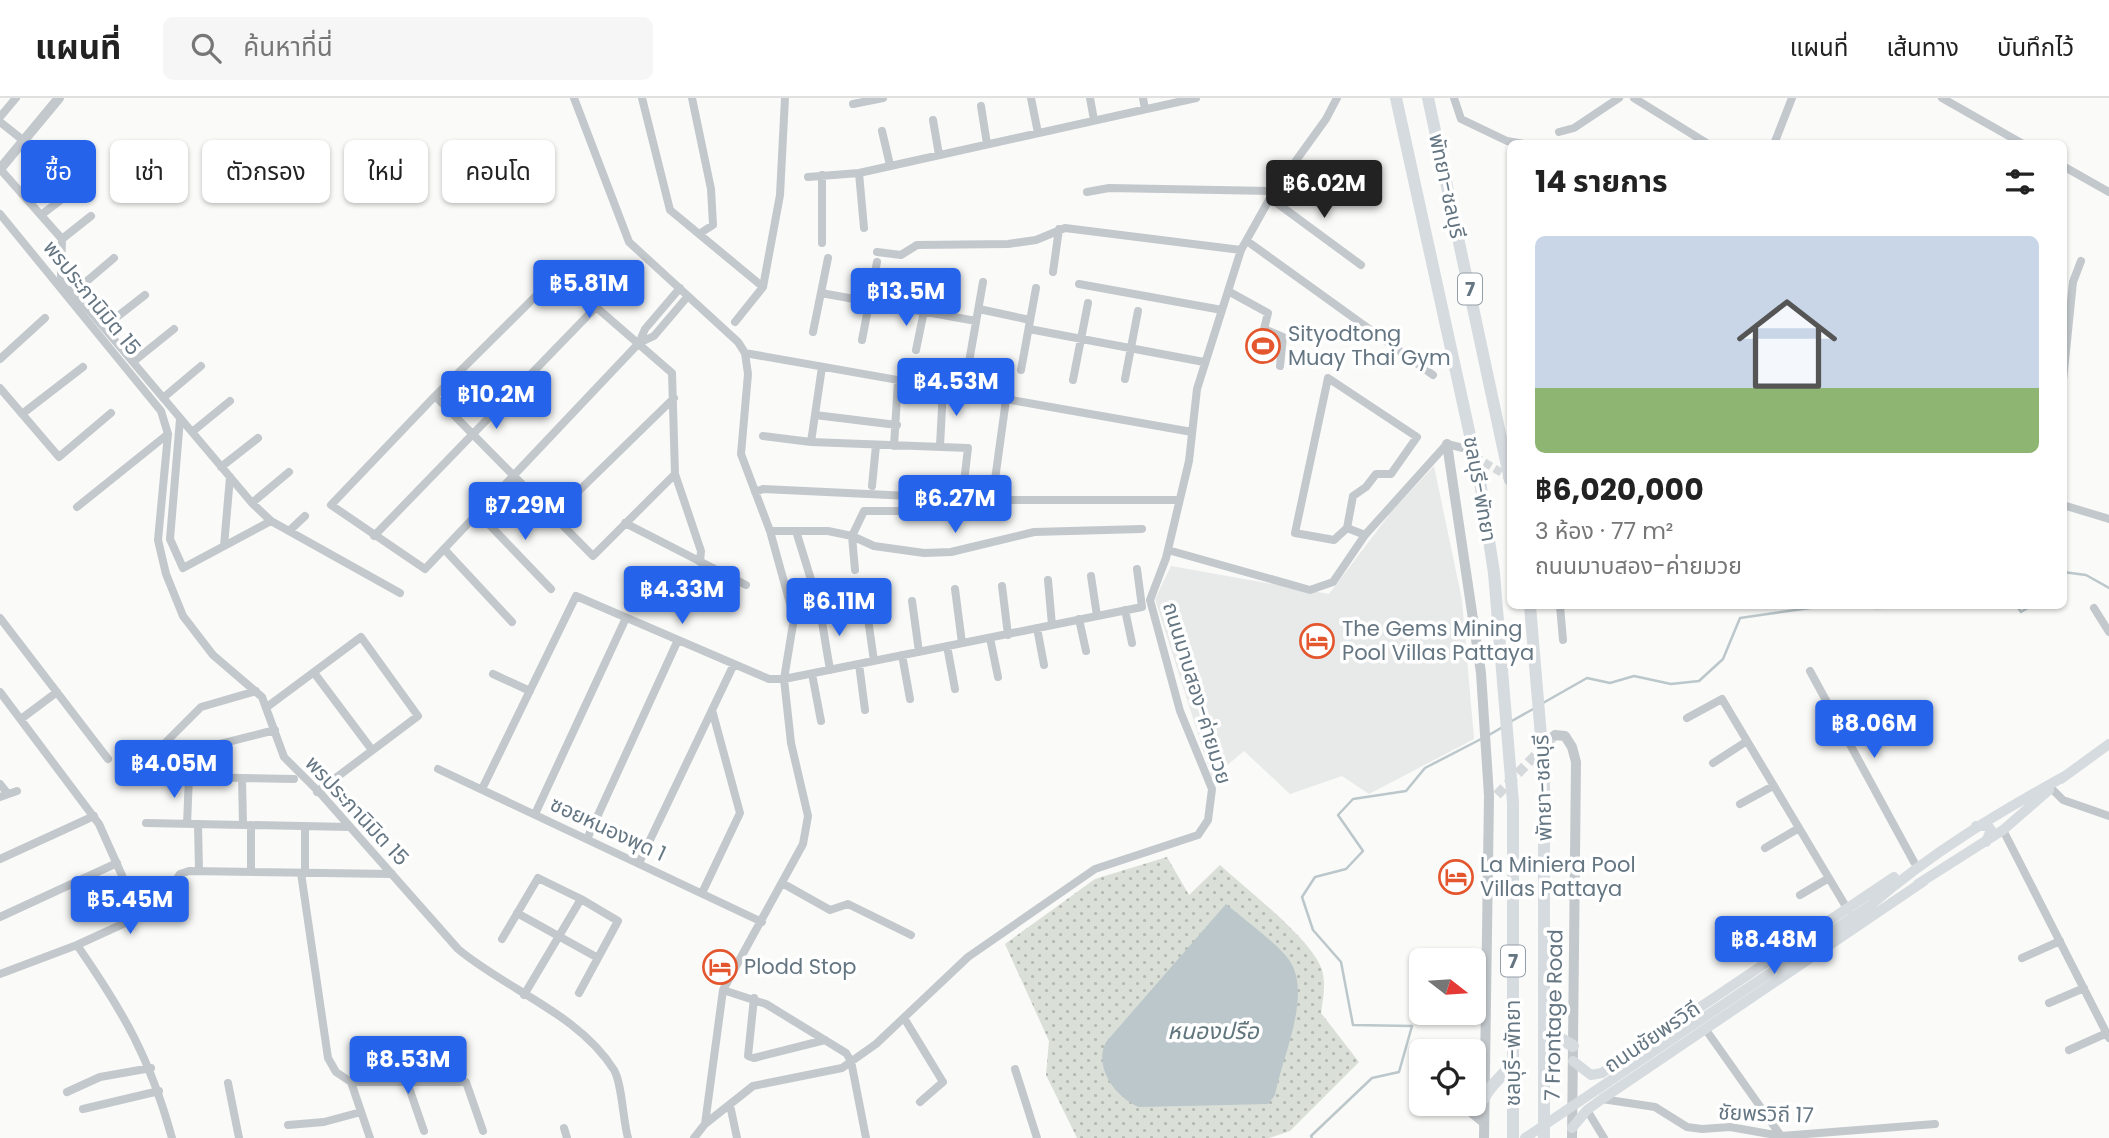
<!DOCTYPE html>
<html lang="th">
<meta charset="utf-8">
<style>
body{margin:0;font-family:Poppins,"Noto Sans Thai",sans-serif;background:#f6f6f6;color:#222;height:100vh;display:flex;flex-direction:column;font-size:26px;white-space:nowrap}
*{box-sizing:border-box;margin:0}
p{font-size:23px;color:#767676}
.icon{flex:none;width:38px;height:38px;fill:none;stroke:currentColor;stroke-width:2;stroke-linecap:round;stroke-linejoin:round}
.map{position:relative;flex:1;overflow:hidden}
.drawer{position:absolute;left:1507px;top:42px;width:560px;height:469px;display:flex;flex-direction:column;background:#fff;border-radius:10px;box-shadow:0 2px 5px #0004}
.drawer>*{flex:none}
.banner{position:absolute;left:21px;top:42px;width:665px;height:63px;display:flex;gap:14px}
.needle{width:46px;rotate:107deg}
.buttons{position:absolute;left:1409px;top:850px;display:grid;gap:14px}
.buttons a{display:grid;place-items:center;width:77px;height:77px;border-radius:10px;background:#fff;box-shadow:0 2px 5px #0004;font-size:35px}
.price{position:absolute;translate:-50% -60px;padding:0 16px;border-radius:7px;background:#2563eb;color:#fff;font-size:23px;line-height:46px;filter:drop-shadow(0 2px 4px #0008)}
.price::after{content:'';position:absolute;left:50%;top:42px;width:21px;height:16px;margin-left:-10px;background:inherit;clip-path:polygon(0 0,100% 0,50% 100%)}
.price.current{background:#222;color:#fff}
ul{padding:0;list-style:none}
li{display:grid;align-content:center;gap:14px;height:371px;padding:0 28px}
li+li{border-top:2px solid #e0e0e0}
li span{display:grid;place-items:center;height:217px;border-radius:10px;color:#555}
li>.icon{margin-inline-start:auto}
span .icon{width:126px;height:126px;fill:#fffc;stroke-width:1}
li b{font-size:30px}
h2{display:flex;justify-content:space-between;align-items:center;height:84px;padding:0 28px;font-size:30px}
.chip{padding:0 24px;border-radius:10px;background:#fff;box-shadow:0 2px 5px #0004;font-size:24px;line-height:63px}
.chip.current{background:#2563eb;color:#fff}
header{display:flex;align-items:center;gap:42px;box-sizing:border-box;height:98px;padding:0 35px;background:#fff;border-bottom:2px solid #e0e0e0}
header strong{font-size:33px}
nav{display:flex;gap:38px;margin-inline-start:auto;font-size:24px}
.search{width:490px;height:63px;background:#f6f6f6;display:flex;align-items:center;gap:18px;box-sizing:border-box;padding:0 24px;border-radius:10px;color:#767676;font-size:26px}
.map>svg:first-child{display:block}
.built{fill:#e8e9e9}
.park{fill:url(#park-dots)}
.water{fill:#bbc7cb}
.lines{fill:none;stroke-linecap:round;stroke-linejoin:round}
.stream{stroke:#bbc7cb;stroke-width:2.5}
.minor-tunnel{stroke:#d5d9db;stroke-width:8;stroke-dasharray:8 4;stroke-linecap:butt}
.tertiary-tunnel{stroke:#d5d9db;stroke-width:10;stroke-dasharray:10 5;stroke-linecap:butt}
.minor{stroke:#c3c8cc;stroke-width:8}
.tertiary{stroke:#c3c8cc;stroke-width:10}
.secondary{stroke:#d6dbdf;stroke-width:10}
.trunk{stroke:#d6dbdf;stroke-width:12}
.labels{text-anchor:middle;stroke-width:7;stroke-linejoin:round;paint-order:stroke}
.shield{fill:#fff;stroke:#939fa8;stroke-width:2}
.shield-label{font-size:19px;font-weight:bold;fill:#657683}
.street-label{font-size:21px;fill:#657683;stroke:#fff}
.poi-label{font-size:21px;fill:#657683;stroke:#fff;text-anchor:start}
.water-label{font-size:23px;font-style:italic;fill:#60757c;stroke:#fff}
</style>
<header>
<strong>แผนที่</strong>
<div class="search"><svg class="icon" aria-label="search" viewBox="0 0 24 24"><circle cx="10" cy="10" r="6"/><path d="M15 15l6 6"/></svg>ค้นหาที่นี่</div>
<nav><a>แผนที่</a><a>เส้นทาง</a><a>บันทึกไว้</a></nav>
</header>
<div class="map">
<svg width="2109" height="1040" viewBox="0 0 2109 1040">
<defs>
<pattern id="park-dots" width="8" height="8" patternUnits="userSpaceOnUse" patternTransform="scale(1.75)"><rect width="8" height="8" fill="#dadfd7"/><path d="M2 2h.1M6 6h.1" fill="none" stroke="#b4b9b4" stroke-width="1.8" stroke-linecap="round"/></pattern>
</defs>
<rect width="100%" height="100%" fill="#fafaf8"/>
<path class="built" d="M1434,368L1462,502L1474,641L1369,696L1342,678L1290,696L1244,653L1212,680L1155,501L1171,468L1329,496L1392,413Z"/>
<path class="park" d="M1167,759L1189,797L1220,767C1245,790 1313,842 1322,872C1326,886 1323,901 1321,915L1359,964L1290,1033L1269,1040H1077L1046,977L1049,943L1005,846L1095,781Z"/>
<path class="water" d="M1226,806C1242,820 1281,848 1291,865C1311,900 1282,959 1275,997L1268,1006L1139,1009C1116,1000 1093,969 1106,944Z"/>
<g class="lines">
<path class="stream" d="M2063,474L2086,477L2109,490
M1848,508L1876,510L1940,508
M2017,508L2021,514L2031,508
M1543,605L1587,580L1610,585L1634,578L1671,586L1699,583L1723,561L1740,520L1824,508
M1510,624L1535,610
M1489,637L1501,630
M1312,1040L1311,1038L1372,980L1399,974L1412,928L1353,927L1341,864L1313,832L1302,799L1315,779L1346,771L1363,753L1338,717L1353,701L1406,693L1425,670L1483,640"/>
<path class="minor-tunnel" d="M1474,358L1510,380"/>
<path class="tertiary-tunnel" d="M1497,697L1555,637"/>
<path class="minor" d="M574,0L629,144L738,244L745,255L748,276L741,356L770,433L794,520L784,581L791,645L808,718L803,746L723,892L705,1026
M642,0L670,112L763,189
M692,0L711,91L713,127L699,136
M1031,0L1038,35
M1090,0L1094,22
M1143,0L1145,11
M1454,0L1461,21L1507,43L1524,46
M1634,0L1708,46
M1942,0L2023,46
M853,6L883,0
M981,8L987,46
M0,19L16,0
M933,22L939,57
M0,24L24,43
M882,33L890,67
M1559,34L1574,30L1619,0
M1774,46L1792,0
M2063,68L2109,94
M0,71L62,141L61,179L252,405L271,423L400,495
M859,75L864,130
M808,79L859,75L1196,0
M1087,94L1109,90L1274,93
M1270,100L1361,167
M0,116L161,313L168,336L158,442L166,476L183,518L213,557L262,599L284,659L321,696L458,851C507,892 579,916 614,972C622,985 623,1023 628,1040
M41,117L70,95
M62,141L91,118
M1247,143L1433,277
M822,145V77
M877,154L901,157L917,147L1008,146L1036,142L1065,130L1241,152
M1053,174L1059,131
M1079,186L1222,212
M680,190L645,231L639,245L425,471L331,407L435,298L558,176L672,275L675,376L701,453L700,464
M1228,193L1268,215L1264,231L1283,239L1280,268
M74,194L114,160
M821,195L976,223
M979,211L1030,222
M735,224L763,189L780,97L785,0
M104,229L145,197
M1029,231L1204,264
M813,234L828,160
M862,242L877,164
M639,245L654,238L688,198
M916,252L931,179
M745,255L1192,334
M0,261L45,220
M133,264L174,231
M969,264L983,184
M1021,272L1036,190
M1328,280L1417,339L1391,376H1376L1366,389L1353,398L1347,430L1334,442L1295,435Z
M1125,281L1138,213
M1073,282L1088,205
M2063,282L2073,184L2081,163
M0,290L59,359L111,315
M435,298L593,458L675,376
M163,300L201,268
M22,316L83,269
M815,317L897,327
M180,321L170,441L183,470L271,423
M192,334L230,303
M763,338L811,344L968,350L964,384
M811,344L822,269
M894,348L898,283
M940,348L943,291
M221,369L258,340
M872,388L876,347
M755,394L763,391L994,402H1178
M993,396L1006,302
M252,405L289,374
M2063,407L2109,421
M77,409L168,336
M479,416L551,491
M554,417L674,300
M625,425L746,487
M1347,430L1365,437
M289,433L305,418
M770,433H828L852,438L874,448L924,455L951,454L1034,434L1142,431
M796,433L813,488
M374,438L596,209
M224,448L230,379
M444,451L512,524
M1168,452L1310,492L1333,484L1365,437L1447,346L1463,350
M855,472L852,438L864,413H924
M1091,478L1097,518
M1048,482L1052,527
M1002,488L1008,537
M955,491L962,545
M912,503L919,554
M866,507L874,563
M1560,508L1563,542
M2094,510L2109,534
M820,512L830,572
M1125,512L1132,545
M0,520L108,661
M1079,521L1086,553
M1037,530L1044,567
M990,540L998,579
M947,548L955,591
M902,557L910,601
M859,566L865,612
M1810,573L1914,764
M315,576L372,652
M493,576L530,593
M812,576L821,623
M256,593L201,609L160,650L157,657L188,654L275,632
M0,594L99,726L124,782
M267,609L361,539L418,618L317,694
M1687,620L1722,601L1848,812
M21,621L57,594
M1713,665L1747,643
M438,671L762,824
M242,680L243,727
M0,686L8,696
M2051,690L2063,702L2109,718
M482,691L576,498L769,581H784L1142,509L1137,471
M0,699L17,693
M1740,706L1773,688
M535,716L626,520
M146,725L350,729
M187,726L189,679L294,681
M198,726L199,773
M305,728V775
M2003,732L2109,940
M587,741L678,542
M1765,750L1799,730
M0,761L94,718
M639,765L734,566
M251,774V727
M301,775L328,960L336,974L351,984H466L483,1033
M176,782L180,776L189,773L392,776
M782,785L830,812L848,806L911,837
M702,795L740,715L712,612
M1800,797L1829,780
M517,815L598,860
M0,819L117,765
M502,841L538,780L581,801
M77,847C124,915 150,960 172,1040
M2022,860L2060,843
M0,876L77,847L149,814L177,810
M723,892L766,906L846,955L851,963L866,1040
M524,897L581,801L618,823L579,895
M754,900L748,958L754,960L825,942
M2049,905L2084,890
M904,920L943,984L920,1004
M1706,932L1781,1038
M2069,952L2107,935
M1413,970L1421,975
M1015,971L1037,1040
M351,984L370,1040
M407,984L424,1033
M228,985L239,1040
M67,994L100,979L151,970
M1602,1001L1655,1009L1687,1029L1702,1031L1730,1029L1781,1038L1935,1026
M1460,1006L1484,1026
M730,1007L737,1040
M83,1011L159,993
M1587,1012L1604,1040
M288,1027L324,1024L361,1014
M564,1030L567,1040
M694,1040L705,1026L753,988L842,970L876,946L968,859L1095,771L1198,737L1208,722L1212,691L1180,613L1150,502L1166,460L1189,363L1197,291L1241,152L1274,93L1326,21L1337,0"/>
<path class="tertiary" d="M0,71L59,0
M1447,346L1481,575L1489,698L1484,1040
M1555,637L1565,638L1572,649L1576,664L1572,1040"/>
<path class="secondary" d="M2061,681L2109,646
M1976,728H1988L1991,732L1986,744
M1918,786L2003,732L2049,692
M1573,963L1591,977L1602,975L1894,779
M1572,1030L1587,1012L1602,1001L1924,783
M1525,1040L1871,807C1931,755 1996,716 2065,678"/>
<path class="trunk" d="M1396,0L1480,383L1494,475L1513,705V1040
M1428,0L1510,382
M1530,508L1544,674V1040
M1547,921L1558,939L1573,948
M1484,1000C1491,985 1504,978 1513,964"/>
</g>
<defs>
<g id="stadium-ring" transform="scale(1.75)"><circle r="9.5" fill="#fff" stroke="#e4572e" stroke-width="1.5"/><path d="M0-5a6.5 5 0 1 0 0 10a6.5 5 0 1 0 0-10ZM-3.5-1.8h7v3.6h-7Z" fill="#e4572e"/></g>
<g id="hotel-ring" transform="scale(1.75)"><circle r="9.5" fill="#fff" stroke="#e4572e" stroke-width="1.5"/><path d="M-6-4.5h1.5V1H6V5H4.5V3h-9V5H-6ZM-4 0a1.8 1.8 0 1 1 3.6 0ZM.5 0V-2.5h3Q6-2.5 6 0Z" fill="#e4572e"/></g>
</defs>
<g fill-rule="evenodd">
<use href="#stadium-ring" x="1263" y="248"/>
<use href="#hotel-ring" x="1317" y="543"/>
<use href="#hotel-ring" x="1456" y="779"/>
<use href="#hotel-ring" x="720" y="869"/>
</g>
<g class="labels">
<g class="shield">
<rect x="1458" y="175.5" width="24" height="31" rx="5"/>
<rect x="1501" y="847.5" width="24" height="31" rx="5"/>
</g>
<g class="shield-label">
<text x="1470" y="198">7</text>
<text x="1513" y="870">7</text>
</g>
<g class="street-label">
<text transform="translate(1447 88) rotate(78)" y="7">พัทยา-ชลบุรี</text>
<text transform="translate(92 200) rotate(51)" y="7">พรประภานิมิต 15</text>
<text transform="translate(1480 391) rotate(80)" y="7">ชลบุรี-พัทยา</text>
<text transform="translate(1197 595) rotate(73)" y="7">ถนนมาบสอง-ค่ายมวย</text>
<text transform="translate(1543 690) rotate(-92)" y="7">พัทยา-ชลบุรี</text>
<text transform="translate(357 713) rotate(47)" y="7">พรประภานิมิต 15</text>
<text transform="translate(608 731) rotate(25)" y="7">ซอยหนองพุด 1</text>
<text transform="translate(1554 917) rotate(-89)" y="7">7 Frontage Road</text>
<text transform="translate(1652 939) rotate(-34)" y="7">ถนนชัยพรวิถี</text>
<text transform="translate(1513 955) rotate(-90)" y="7">ชลบุรี-พัทยา</text>
<text transform="translate(1766 1016) rotate(2)" y="7">ชัยพรวิถี 17</text>
</g>
<g class="poi-label">
<text x="1288" y="243">Sityodtong<tspan x="1288" dy="24">Muay Thai Gym</tspan></text>
<text x="1342" y="538">The Gems Mining<tspan x="1342" dy="24">Pool Villas Pattaya</tspan></text>
<text x="1480" y="774">La Miniera Pool<tspan x="1480" dy="24">Villas Pattaya</tspan></text>
<text x="744" y="876">Plodd Stop</text>
</g>
<g class="water-label">
<text x="1213" y="941">หนองปรือ</text>
</g>
</g>
</svg>
<div class="buttons">
<a><svg class="needle" viewBox="-14 -14 28 28"><path d="M0-13l5 13h-10z" fill="#e53935"/><path d="M0 13l5-13h-10z" fill="#767676"/></svg></a>
<a><svg class="icon" aria-label="locate" viewBox="0 0 24 24"><circle cx="12" cy="12" r="6"/><path d="M12 2v4M12 18v4M2 12h4M18 12h4"/></svg></a>
</div>
<b class="price current" style="left:1324px;top:122px">฿6.02M</b>
<b class="price" style="left:589px;top:222px">฿5.81M</b>
<b class="price" style="left:906px;top:230px">฿13.5M</b>
<b class="price" style="left:956px;top:320px">฿4.53M</b>
<b class="price" style="left:496px;top:333px">฿10.2M</b>
<b class="price" style="left:955px;top:437px">฿6.27M</b>
<b class="price" style="left:525px;top:444px">฿7.29M</b>
<b class="price" style="left:682px;top:528px">฿4.33M</b>
<b class="price" style="left:839px;top:540px">฿6.11M</b>
<b class="price" style="left:1874px;top:662px">฿8.06M</b>
<b class="price" style="left:174px;top:702px">฿4.05M</b>
<b class="price" style="left:130px;top:838px">฿5.45M</b>
<b class="price" style="left:1774px;top:878px">฿8.48M</b>
<b class="price" style="left:408px;top:998px">฿8.53M</b>
<div class="banner">
<a class="chip current">ซื้อ</a>
<a class="chip">เช่า</a>
<a class="chip">ตัวกรอง</a>
<a class="chip">ใหม่</a>
<a class="chip">คอนโด</a>
</div>
<section class="drawer">
<h2>14 รายการ<svg class="icon" aria-label="filters" viewBox="0 0 24 24"><path d="M4 7h16M4 17h16"/><circle cx="9" cy="7" r="2"/><circle cx="15" cy="17" r="2"/></svg></h2>
<ul>
<li><span style="background:linear-gradient(#c9d6e8 70%,#8fb573 0)"><svg class="icon" aria-label="home" viewBox="0 0 24 24"><path d="M3 11l9-7 9 7M6 9v11h12V9"/></svg></span><div><b>฿6,020,000</b><p>3 ห้อง · 77 m²</p><p>ถนนมาบสอง-ค่ายมวย</p></div></li>
</ul>
</section>
</div>
